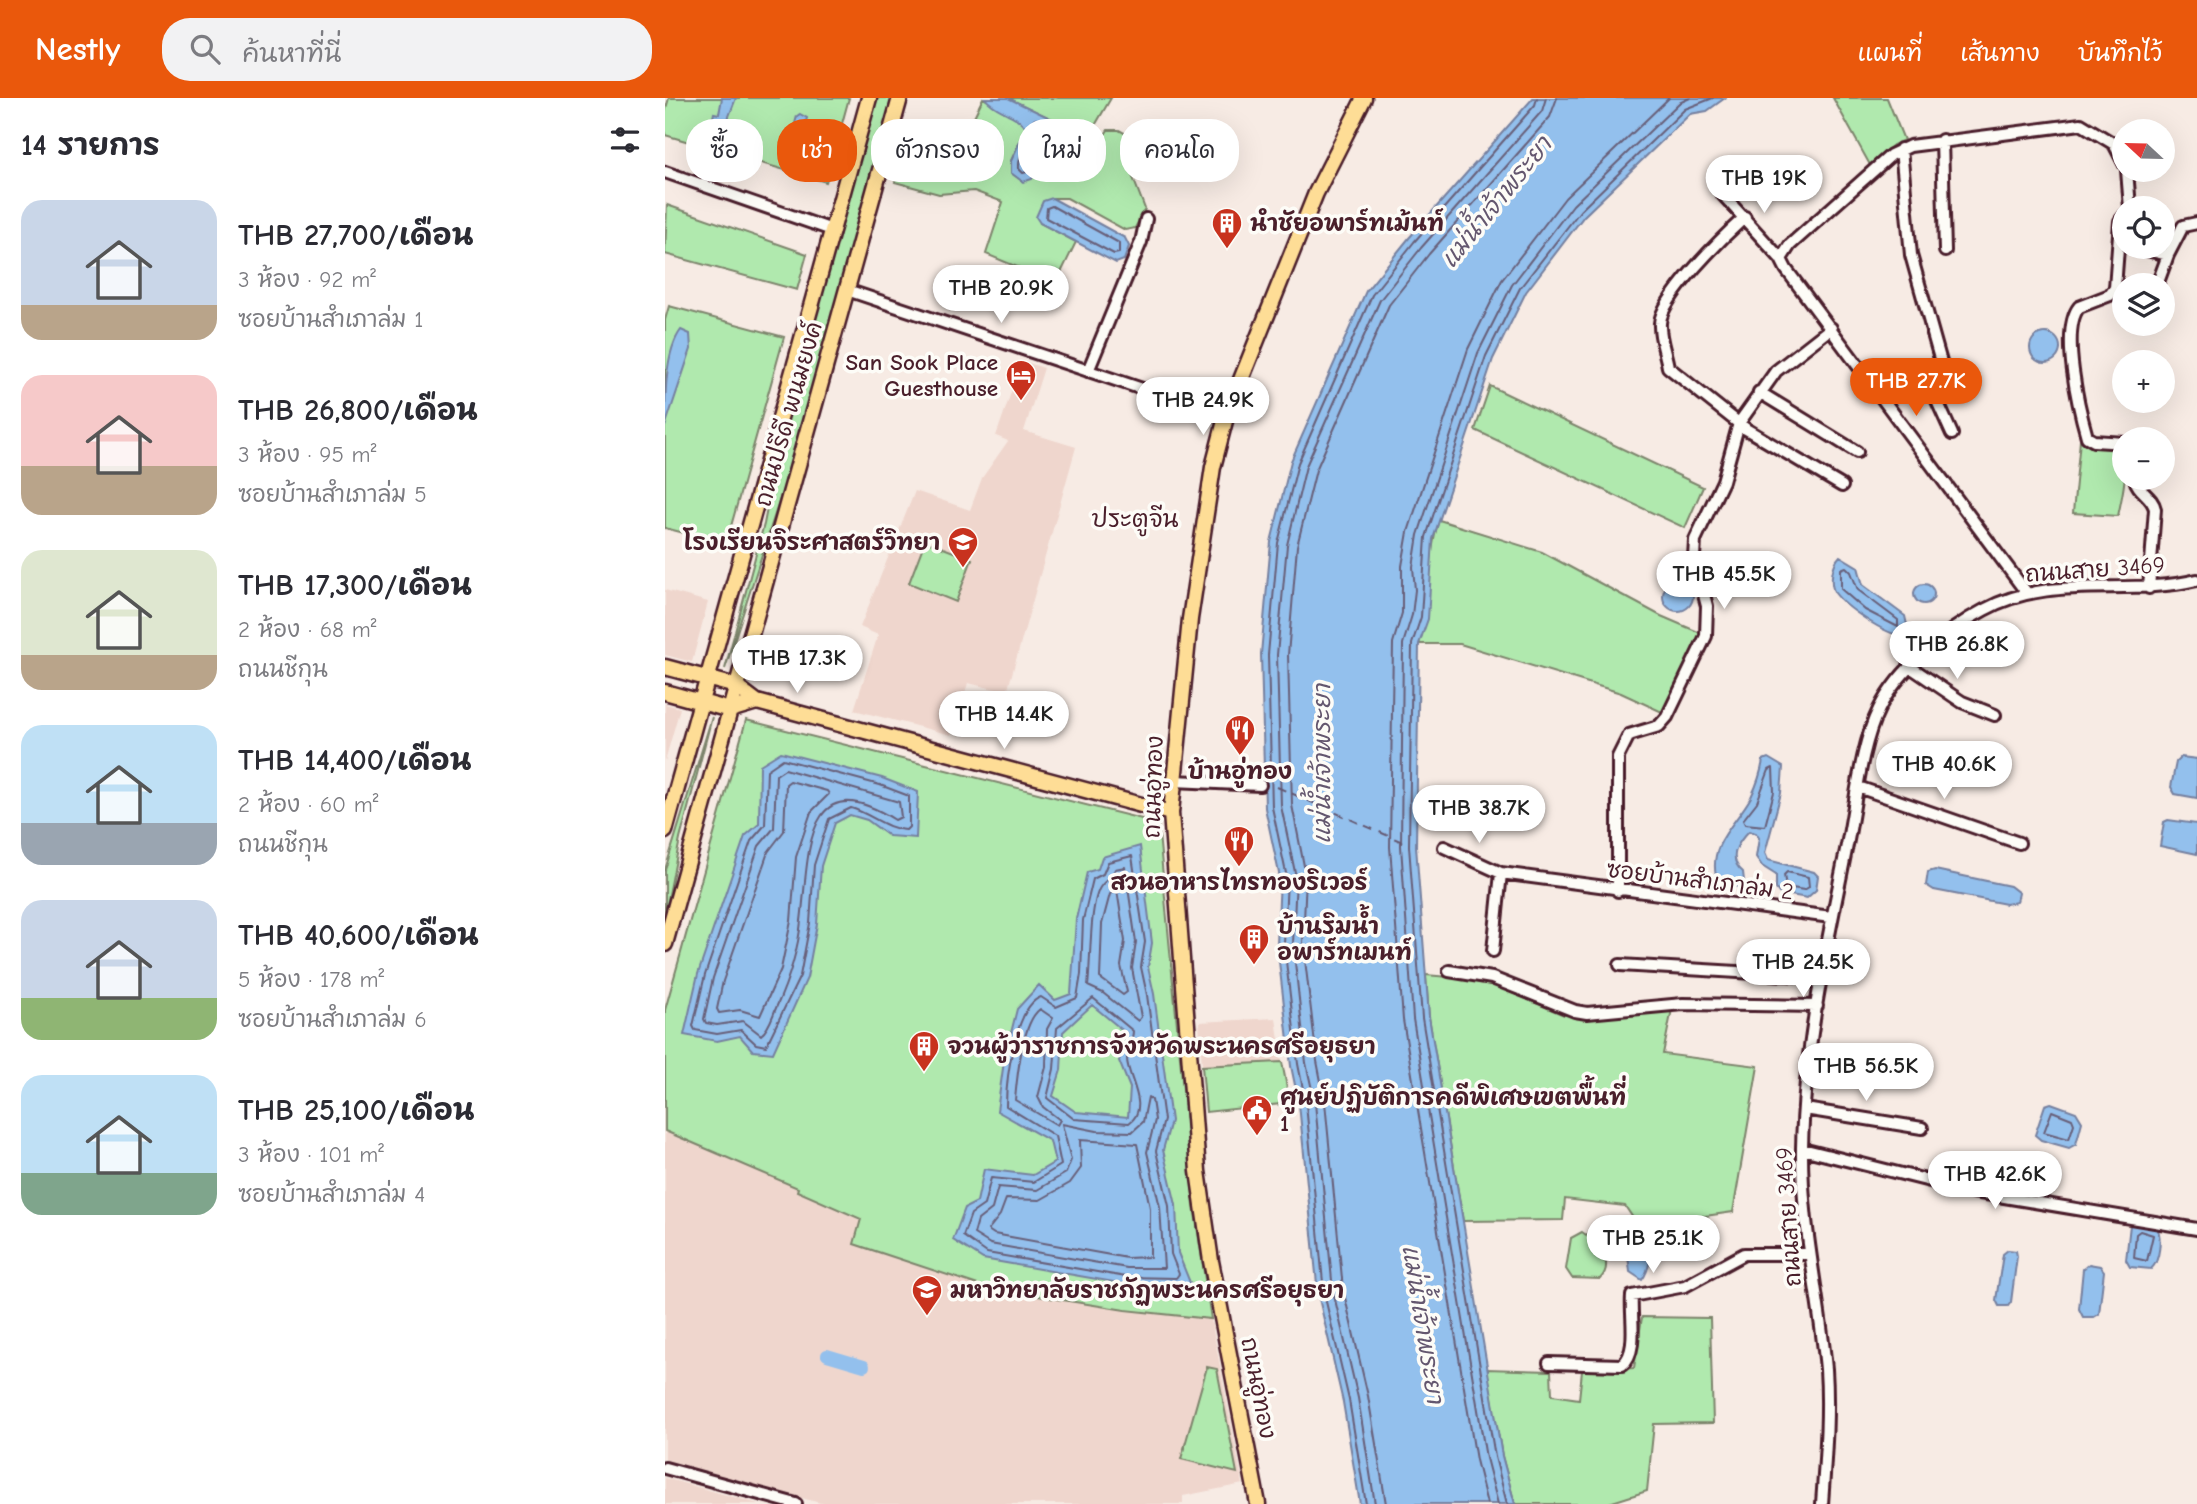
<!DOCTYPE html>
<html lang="th">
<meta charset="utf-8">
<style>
body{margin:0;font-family:"Comic Neue","Playpen Sans Thai",sans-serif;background:#f2f2f3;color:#2b2b33;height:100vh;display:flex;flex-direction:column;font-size:26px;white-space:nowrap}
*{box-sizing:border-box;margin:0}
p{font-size:23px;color:#7c7c81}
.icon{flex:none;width:38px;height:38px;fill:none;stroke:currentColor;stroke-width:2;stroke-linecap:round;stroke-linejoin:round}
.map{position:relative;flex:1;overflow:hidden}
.sheet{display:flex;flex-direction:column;background:#fff;width:665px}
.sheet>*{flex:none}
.top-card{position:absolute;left:21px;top:21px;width:665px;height:63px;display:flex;gap:14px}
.needle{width:46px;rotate:292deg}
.buttons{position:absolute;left:1447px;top:21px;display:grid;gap:14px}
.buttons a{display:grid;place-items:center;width:63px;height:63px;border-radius:50%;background:#fff;box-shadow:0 7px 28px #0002;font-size:35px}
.price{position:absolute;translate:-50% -60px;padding:0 16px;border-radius:24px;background:#fff;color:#222;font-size:23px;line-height:46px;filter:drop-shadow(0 2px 4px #0008)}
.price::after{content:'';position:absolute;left:50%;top:42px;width:21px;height:16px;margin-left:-10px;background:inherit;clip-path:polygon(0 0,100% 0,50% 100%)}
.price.selected{background:#ea580c;color:#fff}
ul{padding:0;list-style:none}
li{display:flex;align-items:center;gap:21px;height:175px;padding:0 21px}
li span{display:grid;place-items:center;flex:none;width:196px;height:140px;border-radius:21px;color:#555}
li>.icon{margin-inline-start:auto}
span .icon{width:84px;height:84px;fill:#fffc;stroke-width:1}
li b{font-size:30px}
h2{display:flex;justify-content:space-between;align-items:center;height:84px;padding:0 21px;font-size:30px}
.pill{padding:0 24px;border-radius:28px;background:#fff;box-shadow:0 7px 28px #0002;font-size:24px;line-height:63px}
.pill.selected{background:#ea580c;color:#fff}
header{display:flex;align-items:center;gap:42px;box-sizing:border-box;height:98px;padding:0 35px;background:#ea580c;color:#fff}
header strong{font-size:33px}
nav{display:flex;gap:38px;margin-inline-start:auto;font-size:24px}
.search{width:490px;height:63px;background:#f2f2f3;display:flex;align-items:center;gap:18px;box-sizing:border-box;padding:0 24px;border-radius:28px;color:#7c7c81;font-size:26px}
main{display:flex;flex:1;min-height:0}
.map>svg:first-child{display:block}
.built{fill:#efd6cd}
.green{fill:#b0e9ae;stroke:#7d846c;stroke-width:2}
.water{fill:#93c0ed;stroke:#76809f;stroke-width:2;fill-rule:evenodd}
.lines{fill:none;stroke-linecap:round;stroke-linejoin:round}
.shore{stroke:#675f79;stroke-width:2}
.canal{stroke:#93c0ed;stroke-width:12}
.ferry{stroke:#64576f;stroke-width:2;stroke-dasharray:9 7;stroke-linecap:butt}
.minor-casing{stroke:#4a1f2b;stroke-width:16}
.major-casing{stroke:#4a1f2b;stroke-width:19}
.minor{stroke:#fdfcf7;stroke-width:10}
.major{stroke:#fedd96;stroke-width:14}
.labels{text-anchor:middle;stroke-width:7;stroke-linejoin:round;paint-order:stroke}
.poi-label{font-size:23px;font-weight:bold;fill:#4a1f2b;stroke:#fdfcf7;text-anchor:start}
.street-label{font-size:23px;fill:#4a1f2b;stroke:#fdfcf7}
.water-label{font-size:24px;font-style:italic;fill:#64576f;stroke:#fdfcf7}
.neighbourhood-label{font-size:24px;fill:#4a1f2b;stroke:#fdfcf7}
</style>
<header>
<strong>Nestly</strong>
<div class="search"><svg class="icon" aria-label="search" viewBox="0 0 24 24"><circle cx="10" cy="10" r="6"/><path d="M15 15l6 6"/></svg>ค้นหาที่นี่</div>
<nav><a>แผนที่</a><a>เส้นทาง</a><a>บันทึกไว้</a></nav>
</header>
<main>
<section class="sheet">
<h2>14 รายการ<svg class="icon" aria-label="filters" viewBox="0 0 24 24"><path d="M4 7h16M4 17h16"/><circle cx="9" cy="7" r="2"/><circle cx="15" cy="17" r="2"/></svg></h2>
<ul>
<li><span style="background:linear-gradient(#c9d6e8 75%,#b9a48a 0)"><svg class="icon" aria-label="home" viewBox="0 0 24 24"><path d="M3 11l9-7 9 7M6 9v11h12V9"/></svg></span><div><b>THB 27,700/เดือน</b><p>3 ห้อง · 92 m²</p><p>ซอยบ้านสำเภาล่ม 1</p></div></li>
<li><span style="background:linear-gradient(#f6c9c9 65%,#b9a48a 0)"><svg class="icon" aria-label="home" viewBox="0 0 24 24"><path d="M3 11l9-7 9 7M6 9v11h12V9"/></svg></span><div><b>THB 26,800/เดือน</b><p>3 ห้อง · 95 m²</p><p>ซอยบ้านสำเภาล่ม 5</p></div></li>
<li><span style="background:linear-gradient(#dfe7d0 75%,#b9a48a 0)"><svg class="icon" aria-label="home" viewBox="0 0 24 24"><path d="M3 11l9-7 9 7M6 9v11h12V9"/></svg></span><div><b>THB 17,300/เดือน</b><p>2 ห้อง · 68 m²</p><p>ถนนชีกุน</p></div></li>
<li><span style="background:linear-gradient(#bfe0f5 70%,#9aa5b1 0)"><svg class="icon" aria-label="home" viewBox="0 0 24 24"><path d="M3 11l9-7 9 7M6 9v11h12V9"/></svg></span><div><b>THB 14,400/เดือน</b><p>2 ห้อง · 60 m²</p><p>ถนนชีกุน</p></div></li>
<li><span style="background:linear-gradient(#c9d6e8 70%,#8fb573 0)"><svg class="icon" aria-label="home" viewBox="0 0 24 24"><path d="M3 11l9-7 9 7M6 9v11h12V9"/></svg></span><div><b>THB 40,600/เดือน</b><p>5 ห้อง · 178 m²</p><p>ซอยบ้านสำเภาล่ม 6</p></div></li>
<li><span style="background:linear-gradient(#bfe0f5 70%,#7fa58c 0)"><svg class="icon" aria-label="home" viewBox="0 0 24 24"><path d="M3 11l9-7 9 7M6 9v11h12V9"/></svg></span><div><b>THB 25,100/เดือน</b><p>3 ห้อง · 101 m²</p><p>ซอยบ้านสำเภาล่ม 4</p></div></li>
</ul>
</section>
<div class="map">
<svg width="1532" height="1406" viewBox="0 0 1532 1406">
<rect width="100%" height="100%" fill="#f7ebe4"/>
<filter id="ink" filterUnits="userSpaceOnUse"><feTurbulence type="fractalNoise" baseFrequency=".0143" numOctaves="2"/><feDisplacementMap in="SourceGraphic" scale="14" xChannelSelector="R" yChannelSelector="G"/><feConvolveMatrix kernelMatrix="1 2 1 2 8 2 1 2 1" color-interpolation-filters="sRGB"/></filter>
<g filter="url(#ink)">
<path class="built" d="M357,263L379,270L359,333L411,349L342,594L303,585L286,637L189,612L213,537L195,529L250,393L305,412L317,380L343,343L331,338Z
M0,492L43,504L27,564L0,557Z
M0,606L15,610L0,663Z
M611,920L617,964L537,968L534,924Z
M0,1033L133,1090V1093L196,1122L190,1146L460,1212L546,1221L578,1386L518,1398V1406H159L0,1363Z
M0,1380L94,1406H0Z"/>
<path class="green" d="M4,0H184L161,84L0,37V14Z
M211,0H227L122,379L60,571L99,426L114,349Z
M318,0L357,23L361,30L346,63L387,21L343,0H446L421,43L431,49L443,32H454L476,44L467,77L480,111L470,130L460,132L402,100H387L375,125L411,144L391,185L321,156L338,104L309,93L274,96L230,84L243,36L292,54Z
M1168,0H1222L1239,42L1228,47L1205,67Z
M2,107L142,156L132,192L0,156Z
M4,208L119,239L61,446L0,430V222Z
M825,288L1038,389L1020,430L810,332Z
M1415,342L1454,347C1465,371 1458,393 1453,418L1408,415Z
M774,422L877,454L996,518L1038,536L1008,599L997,614L956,595L795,546H754C769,502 760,465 774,422Z
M260,443L307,461L291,504L244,485Z
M47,619L15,741L0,817V772Z
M81,622L493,725L529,1108L546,1221L460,1212L322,1190L189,1146L196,1121L132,1093L133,1090L0,1033V912Z
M761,877L817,882L899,917L1007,911L998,956L1093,968L1068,1114L1025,1120L1024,1154L986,1156L984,1132L980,1126H972L960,1108L900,1101L898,1122L798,1123L764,919Z
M617,964L625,1005L541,1014L537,968Z
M917,1134C932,1144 951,1164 935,1181L907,1180L901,1171L906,1140Z
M977,1219L1045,1220L1048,1325L989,1326L982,1393L941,1406H850L837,1358L822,1271L886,1273L887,1297L914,1301L917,1273L969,1270Z
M542,1269L552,1271L572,1375L516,1361Z"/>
<path class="water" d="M57,0H71L58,34L45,39L35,36V27L46,28L49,15L54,16Z
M320,0H343L387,21L390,32L367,81L358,84L346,75V63L361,30C351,15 330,14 320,0Z
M868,0H1060L1042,13L1025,16L919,118L861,194L828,261L768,441L763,521L754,546L751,748L764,919L837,1358L850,1406H695L678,1304L653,1196L634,1006L626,968L612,846L615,780L600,710L596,556L606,444L626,363L701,193L744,140Z
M135,16L142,20L127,68L120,63L132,18Z
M387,100L460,140L464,148L459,162L451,165L375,125L371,119L378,103Z
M16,232L25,236L26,251L0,329C0,299 0,253 16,232Z
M1365 250a15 15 0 1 1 30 0a15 15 0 1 1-30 0Z
M1175,458L1193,469L1198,487L1240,518L1242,527L1236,537C1221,537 1180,509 1170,495C1164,485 1167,466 1175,458Z
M998 498a15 15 0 1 1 30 0a15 15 0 1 1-30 0Z
M1249 496a10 10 0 1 1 20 0a10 10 0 1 1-20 0Z
M116,654L217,680L253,694L251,740L224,738L202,722L185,717L170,725L156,768L152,826L142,880L108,955L88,953L75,938L52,943L19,937L33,876L80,738L94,726L95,667Z
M1516,659L1532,661V700L1510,696L1506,689L1511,664Z
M1103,660L1118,669L1116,695L1100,755L1103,762L1149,774L1153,778L1151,792L1142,800L1114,795L1111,791V777L1097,768L1091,759L1094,740L1091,735L1084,733C1072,745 1062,761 1078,774L1079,783L1074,789L1065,788L1051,778C1044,745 1071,726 1086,699C1092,687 1096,675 1098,662Z
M1503,722L1532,726V756L1495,748L1499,724Z
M475,748L487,845L483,869L489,896L506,1023L498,1052L511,1107L513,1155L526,1187L460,1186L318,1161L288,1142L300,1110L312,1104L319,1071L368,1077L390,1064L385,1043L332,1013L339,963L352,911L374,887L390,902L406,896L411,821L422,774L433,771L437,759ZM427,907L461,935L454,963L465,990L463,1019L411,1014L388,998L396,972L398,934Z
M1270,772L1345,788L1354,795L1352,804L1341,806L1269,792L1261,787L1263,774Z
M1386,1005L1411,1014L1417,1024L1411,1046L1404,1050L1376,1042L1370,1037L1380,1007Z
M1469,1125L1492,1129C1497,1140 1495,1163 1486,1171L1465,1169L1461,1162L1465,1127Z
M972,1126H980C990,1140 987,1168 977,1182L965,1174C963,1149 955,1146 972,1126Z
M1343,1152L1351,1153L1352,1158L1346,1204L1343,1208H1334L1331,1202L1338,1156Z
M1424,1166L1435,1168L1439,1173L1434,1216L1429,1219H1418L1414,1211L1418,1171Z"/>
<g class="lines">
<path class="shore" d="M371,21L381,26L382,32L362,74L358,75L354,71C352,54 370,41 367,23Z
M387,108L454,145V155L449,156L381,120L382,110Z
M1181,469L1186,474L1193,492L1233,522V529L1200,512L1176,491V471Z
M118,661L215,687L244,698V729L241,732C221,731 206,716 186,710L164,721L149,767L145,825L135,878L101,948L91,946L76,932L52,936L30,932L28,928L40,877L86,743L100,727L102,672Z
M1108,670L1109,694L1100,728L1080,726L1078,722L1092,704L1104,672Z
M120,671L234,704L236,719L230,722C138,663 144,760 136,823C133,854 124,881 111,910C107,919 104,931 96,937L78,923L52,927L41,925L39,921L48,880L94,748L109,730L111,677Z
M125,683L162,693L164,696L146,714L131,759L126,823L116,871L95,918L75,912L54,915L52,911L58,883L103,754L119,733L121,686Z
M467,758L480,844L476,869L482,897L499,1022L491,1053L504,1108L506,1156L514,1176L511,1180L461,1179L322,1155L298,1138L306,1116L319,1107L326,1080L369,1084L396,1067L390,1038L341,1008C341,982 350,908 376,899L391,909L412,900L416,876L418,822L428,781L438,776L443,764Z
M460,769L471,844L467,870L476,919L473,923L438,895L423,888C426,866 424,804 436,788C441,781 447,780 450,771Z
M1122,774L1143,779L1144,789L1139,792L1121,789L1119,777Z
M452,792L460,843L456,868L462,894L458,897L435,880L437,826L445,796Z
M428,900L468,933C468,942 462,952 462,961C462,979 486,1010 464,1025L409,1021L382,1000L389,971L392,930Z
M375,911L388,920L382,931L381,969L373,999L378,1009L395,1022L392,1027L350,1002C352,979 357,924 375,911Z
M483,999L487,1002L490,1022L482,1054L495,1109L499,1170H462L325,1146L309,1136L313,1122L327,1111L333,1089L372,1092L401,1075L406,1062L397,1026L432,1033L467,1034L478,1024Z
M1387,1013L1407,1021L1409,1026L1404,1041L1379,1034Z
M415,1042L472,1046L485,1110V1159L462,1160L329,1136L323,1132L335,1117L341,1101L375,1102L405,1085L416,1070Z
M1475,1133L1488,1137L1482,1163L1469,1160L1471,1136Z
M701,1406L684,1302L659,1195L641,1006L633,966L619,846L622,780L607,709L603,557L613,445L633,365L707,197L749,144L870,7L872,0
M710,1406L693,1300L668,1193L650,1005L641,965L628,846L631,779L616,708L612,557L622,447L641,368L715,202L756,150L877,13L881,0
M721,1406L703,1298L678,1191L660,1004L652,963L638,845L641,778L627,707L623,557L632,448L651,372L724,207L764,156L885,19L892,0
M822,1406L811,1362L738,922L725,749L728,545L737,515V468L743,434L803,251L837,182L900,100L1004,0
M833,1406L821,1360L748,921L736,748L738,546L747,517L750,492L748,469L753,437L813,255L847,187L908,107L1014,5L1025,0
M842,1406L830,1359L757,920L744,748L747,546L756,519L761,439L821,258L855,190L915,113L1020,11L1048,0"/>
<path class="canal" d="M162,1257L199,1268"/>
<path class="ferry" d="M612,689L742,746"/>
<g class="minor-casing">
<path id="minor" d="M1277,42L1280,153
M1236,51L1246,157L1279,275L1268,287V294L1287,336
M1462,72L1465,110
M0,74L167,132
M1058,97L1116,161L1121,171L1361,494
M1460,117L1455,123L1450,190L1445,197L1414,209C1395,232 1414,311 1422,339L1429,343L1460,345
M1080,119C1060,137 996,199 995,225C994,239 1001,256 1003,269L1081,331L1177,388
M1468,149L1503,157L1518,128L1532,125
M1116,161L1125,147L1226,57L1245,48L1416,26L1449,46L1460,67
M1492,187L1503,157
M182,192L561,319
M423,273L476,144L481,121
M1094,294L1192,354
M1470,380C1472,394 1487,397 1490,411L1484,490
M1244,568L1297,604L1330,617
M509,683L595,687
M1193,689L1354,745
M779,749L836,775L1166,819
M953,793V659L964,637L994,628L1002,619L1041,538L1042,508L1029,459L1030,442L1058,383L1074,325L1111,273L1166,230
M828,853L836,775
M955,867L1157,879
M784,873L827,880L910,913L922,915L1018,906L1152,908
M1140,1011L1257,1030
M1137,1051L1309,1094L1532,1131
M884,1265L957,1267C974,1254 965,1218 967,1198L1020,1188L1079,1156H1144
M0,1370L131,1406
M1157,1406C1160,1362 1164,1316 1161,1271C1154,1197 1136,1124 1137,1050C1139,946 1163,843 1183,742C1191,702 1196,647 1214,611C1233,572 1281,532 1319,512C1386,475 1461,499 1532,482"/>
</g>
<g class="major-casing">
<path id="major" d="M0,569L71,588L92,604L506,715
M0,594L65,612L92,604
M0,733L204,0
M0,846L235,0
M593,1406L546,1163L533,1073L506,715L525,521L548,369L561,319L651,95L699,0"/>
</g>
<use href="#minor" class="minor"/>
<use href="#major" class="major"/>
</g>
</g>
<defs>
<g id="building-pin" transform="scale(1.575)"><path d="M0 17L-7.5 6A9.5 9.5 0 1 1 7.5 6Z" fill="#c8321e" stroke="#fdfcf7"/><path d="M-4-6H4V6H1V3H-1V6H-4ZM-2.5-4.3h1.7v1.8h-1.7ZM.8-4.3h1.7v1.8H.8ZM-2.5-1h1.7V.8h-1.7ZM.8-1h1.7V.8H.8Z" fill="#fff"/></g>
<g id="hotel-pin" transform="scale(1.575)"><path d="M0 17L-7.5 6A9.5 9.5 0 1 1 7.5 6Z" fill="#c8321e" stroke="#fdfcf7"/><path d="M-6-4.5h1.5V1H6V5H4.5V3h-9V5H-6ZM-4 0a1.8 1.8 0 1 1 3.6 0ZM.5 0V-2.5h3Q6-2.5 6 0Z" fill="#fff"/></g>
<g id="school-pin" transform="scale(1.575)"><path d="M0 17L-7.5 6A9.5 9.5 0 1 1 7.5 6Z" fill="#c8321e" stroke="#fdfcf7"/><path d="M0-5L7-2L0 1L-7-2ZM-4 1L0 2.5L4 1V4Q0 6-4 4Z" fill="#fff"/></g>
<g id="restaurant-pin" transform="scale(1.575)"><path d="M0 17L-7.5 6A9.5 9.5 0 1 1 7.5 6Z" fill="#c8321e" stroke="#fdfcf7"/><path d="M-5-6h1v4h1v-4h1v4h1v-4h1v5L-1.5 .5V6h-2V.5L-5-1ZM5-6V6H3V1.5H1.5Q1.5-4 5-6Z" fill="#fff"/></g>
<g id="civic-pin" transform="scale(1.575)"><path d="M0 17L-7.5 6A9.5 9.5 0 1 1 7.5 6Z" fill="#c8321e" stroke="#fdfcf7"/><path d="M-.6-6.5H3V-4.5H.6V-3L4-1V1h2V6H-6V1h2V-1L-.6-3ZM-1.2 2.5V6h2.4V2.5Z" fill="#fff"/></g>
<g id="university-pin" transform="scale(1.575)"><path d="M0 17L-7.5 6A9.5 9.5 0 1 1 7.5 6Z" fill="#c8321e" stroke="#fdfcf7"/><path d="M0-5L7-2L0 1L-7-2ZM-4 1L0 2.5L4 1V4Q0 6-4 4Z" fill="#fff"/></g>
</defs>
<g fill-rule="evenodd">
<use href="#building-pin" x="562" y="125"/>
<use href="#hotel-pin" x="356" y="277"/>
<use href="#school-pin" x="298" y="444"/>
<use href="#restaurant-pin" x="575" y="632"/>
<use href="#restaurant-pin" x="574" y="743"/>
<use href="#building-pin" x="589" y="841"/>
<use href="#building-pin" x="259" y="948"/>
<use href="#civic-pin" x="592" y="1012"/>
<use href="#university-pin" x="262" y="1192"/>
</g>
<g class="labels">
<g class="poi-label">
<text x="585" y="133">นำชัยอพาร์ทเม้นท์</text>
<text x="333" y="272" text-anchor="end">San Sook Place<tspan x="333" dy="26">Guesthouse</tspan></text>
<text x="275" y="452" text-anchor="end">โรงเรียนจิระศาสตร์วิทยา</text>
<text x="575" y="681" text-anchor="middle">บ้านอู่ทอง</text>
<text x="574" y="792" text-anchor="middle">สวนอาหารไทรทองริเวอร์</text>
<text x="612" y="836">บ้านริมน้ำ<tspan x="612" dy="26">อพาร์ทเมนท์</tspan></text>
<text x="282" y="956">จวนผู้ว่าราชการจังหวัดพระนครศรีอยุธยา</text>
<text x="615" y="1007">ศูนย์ปฏิบัติการคดีพิเศษเขตพื้นที่<tspan x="615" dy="26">1</tspan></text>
<text x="285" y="1200">มหาวิทยาลัยราชภัฏพระนครศรีอยุธยา</text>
</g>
<g class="street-label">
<text transform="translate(123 316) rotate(-74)" y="8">ถนนปรีดี พนมยงค์</text>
<text transform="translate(1430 471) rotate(-4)" y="8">ถนนสาย 3469</text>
<text transform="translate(488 689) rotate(-88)" y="8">ถนนอู่ทอง</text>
<text transform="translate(1035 782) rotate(7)" y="8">ซอยบ้านสำเภาล่ม 2</text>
<text transform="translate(1123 1119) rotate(-94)" y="8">ถนนสาย 3469</text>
<text transform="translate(594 1290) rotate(79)" y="8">ถนนอู่ทอง</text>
</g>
<g class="water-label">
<text transform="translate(831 104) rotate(-51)" y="8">แม่น้ำเจ้าพระยา</text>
<text transform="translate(657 666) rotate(-90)" y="8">แม่น้ำเจ้าพระยา</text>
<text transform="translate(758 1226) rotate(81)" y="8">แม่น้ำเจ้าพระยา</text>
</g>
<g class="neighbourhood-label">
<text x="470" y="429">ประตูจีน</text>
</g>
</g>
</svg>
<div class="buttons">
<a><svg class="needle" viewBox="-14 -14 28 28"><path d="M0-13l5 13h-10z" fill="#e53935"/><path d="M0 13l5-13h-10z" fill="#7c7c81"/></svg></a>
<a><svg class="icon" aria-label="locate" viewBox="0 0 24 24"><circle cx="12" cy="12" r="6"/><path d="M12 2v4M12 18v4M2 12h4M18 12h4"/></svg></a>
<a><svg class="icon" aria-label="layers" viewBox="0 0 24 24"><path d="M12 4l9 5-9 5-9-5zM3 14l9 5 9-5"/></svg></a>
<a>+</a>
<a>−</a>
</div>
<b class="price" style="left:1099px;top:117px">THB 19K</b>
<b class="price" style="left:336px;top:227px">THB 20.9K</b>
<b class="price selected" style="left:1251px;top:320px">THB 27.7K</b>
<b class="price" style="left:538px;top:339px">THB 24.9K</b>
<b class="price" style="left:1059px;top:513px">THB 45.5K</b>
<b class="price" style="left:1292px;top:583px">THB 26.8K</b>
<b class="price" style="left:132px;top:597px">THB 17.3K</b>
<b class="price" style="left:339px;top:653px">THB 14.4K</b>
<b class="price" style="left:1279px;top:703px">THB 40.6K</b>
<b class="price" style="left:814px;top:747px">THB 38.7K</b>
<b class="price" style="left:1138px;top:901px">THB 24.5K</b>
<b class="price" style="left:1201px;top:1005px">THB 56.5K</b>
<b class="price" style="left:1330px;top:1113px">THB 42.6K</b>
<b class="price" style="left:988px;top:1177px">THB 25.1K</b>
<div class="top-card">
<a class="pill">ซื้อ</a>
<a class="pill selected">เช่า</a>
<a class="pill">ตัวกรอง</a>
<a class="pill">ใหม่</a>
<a class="pill">คอนโด</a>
</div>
</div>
</main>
